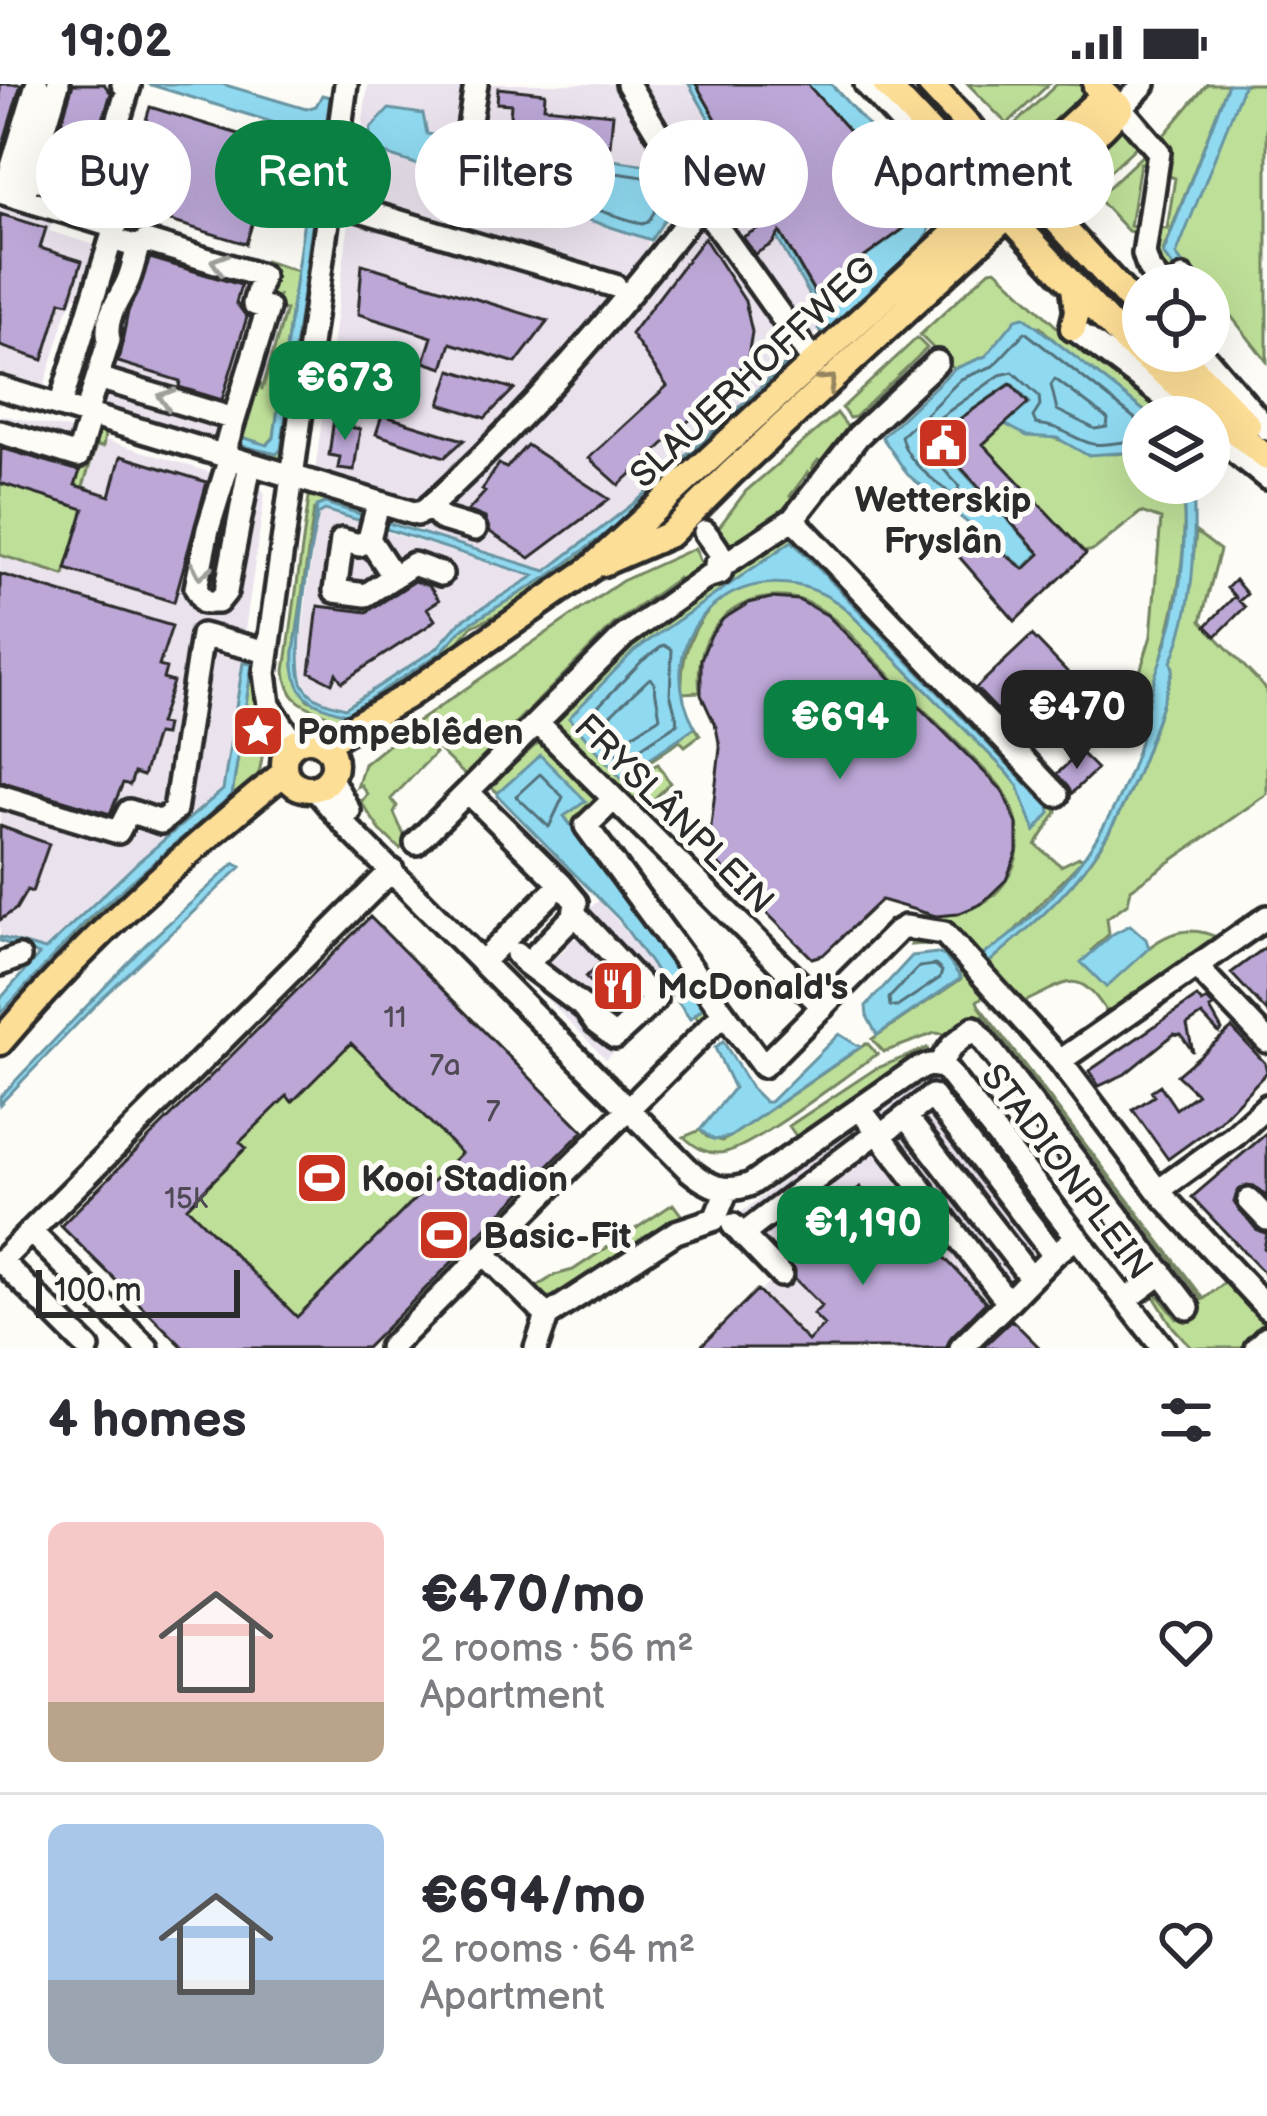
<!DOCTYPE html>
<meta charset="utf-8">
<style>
body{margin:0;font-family:"Balsamiq Sans",sans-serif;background:#f7f7f7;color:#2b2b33;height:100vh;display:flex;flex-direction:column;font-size:45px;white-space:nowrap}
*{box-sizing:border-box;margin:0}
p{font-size:39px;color:#7c7c81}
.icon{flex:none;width:66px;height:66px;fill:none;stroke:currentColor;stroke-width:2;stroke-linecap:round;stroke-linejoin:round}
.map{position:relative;height:1264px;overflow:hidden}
.sheet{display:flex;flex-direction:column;background:#fff;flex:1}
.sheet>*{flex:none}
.hud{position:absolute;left:36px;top:36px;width:1197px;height:108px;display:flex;gap:24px}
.tools{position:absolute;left:1122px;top:180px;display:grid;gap:24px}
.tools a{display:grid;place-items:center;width:108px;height:108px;border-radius:50%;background:#fff;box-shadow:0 12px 48px #0002;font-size:60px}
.scale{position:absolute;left:36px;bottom:30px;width:204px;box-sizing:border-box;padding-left:12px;border:6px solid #2b2b2b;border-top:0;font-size:33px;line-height:42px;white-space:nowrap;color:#2b2b2b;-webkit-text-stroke:9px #fdfcf7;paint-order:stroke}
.price{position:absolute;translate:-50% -102px;padding:0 27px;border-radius:24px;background:#0b8043;color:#fff;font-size:39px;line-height:78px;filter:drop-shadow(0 3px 6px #0008)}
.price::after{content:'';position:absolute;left:50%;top:72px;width:36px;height:27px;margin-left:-18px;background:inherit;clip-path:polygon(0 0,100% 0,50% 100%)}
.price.current{background:#222;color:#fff}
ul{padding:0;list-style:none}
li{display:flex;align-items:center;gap:36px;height:300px;padding:0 48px}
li+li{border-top:3px solid #e1e1e2}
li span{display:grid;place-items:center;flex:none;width:336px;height:240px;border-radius:18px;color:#555}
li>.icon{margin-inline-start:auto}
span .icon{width:144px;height:144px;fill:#fffc;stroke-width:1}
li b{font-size:51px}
h2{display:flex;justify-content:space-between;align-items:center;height:144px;padding:0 48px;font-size:51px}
.chip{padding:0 42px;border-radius:54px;background:#fff;box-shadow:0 12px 48px #0002;font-size:42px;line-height:108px}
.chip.current{background:#0b8043;color:#fff}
.status{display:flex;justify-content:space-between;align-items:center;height:84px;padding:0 60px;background:#fff;direction:ltr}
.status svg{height:33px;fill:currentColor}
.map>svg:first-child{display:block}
.built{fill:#eae2ed}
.green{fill:#bedf98;stroke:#748562;stroke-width:3}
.water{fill:#90daf1;stroke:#6894a2;stroke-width:3}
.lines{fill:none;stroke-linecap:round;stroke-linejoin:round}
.shore{stroke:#53717a;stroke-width:3}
.building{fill:#bca7d6;stroke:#2b2b2b;stroke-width:3;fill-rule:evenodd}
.minor-casing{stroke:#2b2b2b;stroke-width:30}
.major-casing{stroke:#2b2b2b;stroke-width:33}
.minor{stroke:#fdfcf7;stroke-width:21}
.major{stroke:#fdde96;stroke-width:24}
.oneway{stroke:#9e9e9b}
.oneway2{stroke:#948460}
.labels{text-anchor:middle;stroke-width:10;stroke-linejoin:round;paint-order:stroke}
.number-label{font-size:30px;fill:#4f4a56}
.street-label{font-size:36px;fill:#2b2b2b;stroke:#fdfcf7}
.poi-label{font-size:36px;font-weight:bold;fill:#2b2b2b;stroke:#fdfcf7;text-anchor:start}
</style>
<div class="status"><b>19:02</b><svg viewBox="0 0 49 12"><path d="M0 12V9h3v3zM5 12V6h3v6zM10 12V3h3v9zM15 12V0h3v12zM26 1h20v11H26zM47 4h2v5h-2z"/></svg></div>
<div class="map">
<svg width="1267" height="1264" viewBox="0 0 1267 1264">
<rect width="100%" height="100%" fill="#fdfcf7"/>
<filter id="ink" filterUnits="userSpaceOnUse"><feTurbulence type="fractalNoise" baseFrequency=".00833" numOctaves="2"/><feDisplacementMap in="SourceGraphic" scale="24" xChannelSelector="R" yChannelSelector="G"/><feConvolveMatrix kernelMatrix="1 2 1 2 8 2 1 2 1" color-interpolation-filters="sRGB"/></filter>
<g filter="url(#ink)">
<path class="built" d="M368,0H618L656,63L646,175L540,303L414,420L315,387Z
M641,0H817L928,132L807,258L700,101Z
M0,119L53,135L49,147L98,162L83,214L75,212L67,227L43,306L0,292Z
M128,135L297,187L274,353L237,365L73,314Z
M697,144H704L796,273L638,416L548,486L421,449L424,434Z
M0,331L73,346L261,404L265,410L245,546L246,579L223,706L41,867L0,853Z
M321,427L356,435L360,440L534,492L460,538L437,564L341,624L311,612L298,584L316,436Z
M599,816L648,873L672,909L606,975L523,891L537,877L545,885L551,878L544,870L550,864L558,872L568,862L561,853L565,849L574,856L583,847L575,839Z
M927,992L943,998L1059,1149L1065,1175L972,1264H818L761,1207L783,1184L734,1134L858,1039L880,1028Z"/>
<path class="green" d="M968,0H1049L1007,40Z
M1057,0L1082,1V13L1034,61L1016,43V39Z
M1207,0H1228L1163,167L1178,190L1172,196L1154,171L1157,144L1167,145L1175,94L1166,91L1169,69L1164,51Z
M1243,0H1267V278L1217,214L1209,217V201H1196L1175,171Z
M330,13L334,15L288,374L283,379L234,368L251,298L261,301L262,306L286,226L275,224L279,210L275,220L261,215L265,177L297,187L274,353L267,361L241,353L239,361L281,365Z
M1119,39L1141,58L1096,100L1093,98L1087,103L1079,97L1082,90L1074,86L1067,90Z
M1151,68V80L1140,79L1130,142L1140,144V149L1128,147L1097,114L1145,69Z
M996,185L1060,246L1174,333H1152L1068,269L1040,243L999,259L986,272L954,285L920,251L990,186Z
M917,254L927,264L855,333L849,334L842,324Z
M796,269L799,276L675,403L544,508L471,543L452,567L342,639C314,621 289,627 285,587L310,406L370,424L366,438L361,437L363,431L325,419L314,426L294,568V584L308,616L346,630L440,569L464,543L552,490L604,451L796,278L792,274Z
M837,329L852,349L826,382L818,376L812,384L820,390L816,394L808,388L790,412L797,418L790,428L731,464L713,451L746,407Z
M1005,340C1025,351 1040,349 1060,356C1095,367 1096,373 1135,368L1143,376V399H1182C1192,478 1168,550 1148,624L1131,617L1151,552L1161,435L1141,428L1094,466L1084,468L980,364Z
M94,343L106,344L103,363L96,362L83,402L90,405L64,491L0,471V399L69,420Z
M789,448L794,449L1053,719L1057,728L1036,761L1061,782L1079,773L1084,774L1005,857L968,881C949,863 937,858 911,861L921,831C1004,842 1050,758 994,695C954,656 914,616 875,576C856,557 837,533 813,521C788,508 756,511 733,526C705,545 696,576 700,608L682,609C677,513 768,464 845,524L1007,688L1018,701L1035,746L1050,729L1049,723L792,458L634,567L621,694L695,643L700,651L685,662L680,657L647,679L650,684L658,680L670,699L642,727L556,643L557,629L626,561Z
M1196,448L1220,466L1201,537L1267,606V710L1131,805L1128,819L1107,834L1109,850L1092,866L1106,903C1140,872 1171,829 1220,855L1109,932C1078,879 1066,900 1024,918L1012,905L1005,906L986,881C1023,849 1064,815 1092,775C1132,718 1153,650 1173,585L1171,577L1188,520Z
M695,464L703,484L685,502L678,494L614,540L531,624L538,632L532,637L524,630L492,663L499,671L468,694L413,641L622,497Z
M246,572L257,573V613L272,640C259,663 265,683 253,703L249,700L242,707L243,711L131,805L44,890L39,886L145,783L232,711L252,581L246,579Z
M410,643L435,669L391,715L397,722L394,729L407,758L400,765L380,746L361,718L367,710L361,701L357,703L364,680Z
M539,658L550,660L600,712L598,719L575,735L708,918L712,929L703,941L695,931L703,923L564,732L585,717L540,672L498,709L490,702Z
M370,833L583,1047L366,1264H184L61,1142Z
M968,884L989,908L977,917L979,922L1204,1215L1227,1197L1267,1233V1249L1251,1264H1192L1173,1243L1150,1206L1163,1201L1155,1208L1177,1235L1202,1215L984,930L955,951L935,949L884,968L872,955L961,895L959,890Z
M867,959L877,970C843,993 759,1060 726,1068C709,1072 696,1064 684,1053L700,1046L707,1053L722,1057L730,1053Z
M927,964L929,970L801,1059L789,1042L875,985Z
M673,1120L685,1136L557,1213H546L535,1204L555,1191L573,1186Z"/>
<path class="water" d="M148,0H222L306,25L316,22L322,11L330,13L281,365L277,370L238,361L241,353L267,361L274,354L315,55L311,50Z
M689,0H696L814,210L924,130L807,0H831L925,105L932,123L928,151L829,249L823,251L818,245L824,236Z
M1228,0H1244L1176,171L1186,184L1178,190L1163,170Z
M389,25L423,30L427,50L654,82L676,119L651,156L366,64L371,44Z
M1024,233L1152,333H1143L1141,378L1135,368L1087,371L1057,354L1027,352L1005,340L1030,319L1011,299L932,354L1038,469L1024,484L908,391L882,353L954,285L986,272L1016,235Z
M792,274L796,278L642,421L604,451L552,490L464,543L440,569L346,630C308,619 292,612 294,568L317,422L325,419L363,431L361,437L325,426L318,430C311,459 290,580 304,602C313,617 329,619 345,624L437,564L460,538L534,492L383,444L385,438L546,487L638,416Z
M1182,399H1193C1196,459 1195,523 1171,578L1173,585C1153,650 1132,718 1092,774C1064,815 1023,849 986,881L980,873C1053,826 1109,752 1136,671C1146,641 1148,610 1159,581C1180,525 1189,460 1182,399Z
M792,457L1049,723L1050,729L1035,747L1018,702L1007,688L845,524C756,455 640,542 695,643L621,694L569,634L634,567Z
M243,579L252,580L232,711L91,832L0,930V915L39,871L0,857V853L45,866L139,777L223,706Z
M540,671L586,717L564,732L703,924L690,935L619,835L498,712V709Z
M235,779L241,783L103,913L0,1020V1013L145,861Z
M1130,841L1146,855L1149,864L1106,903L1081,878L1113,850Z
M937,869L945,872L961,894L877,951L867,932L866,922L912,872Z
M839,950L860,963L730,1053L714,1056L700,1046L734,1004L715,964L723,957L751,1004L765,1018H770Z"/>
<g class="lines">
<path class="shore" d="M447,65L644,93L660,119L648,138L642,140L444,77L441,70Z
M1055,295L1108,335L1107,343L1095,345L1057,326L1051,301Z
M914,340L922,343L923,363L959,402L957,410H951C931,394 906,377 901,352Z
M1143,341L1025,248L993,282L961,295L923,333L932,339L1000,291L1013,288L1039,312L1040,322L1033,333L1036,340C1063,342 1072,355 1093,360C1110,363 1126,354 1143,359
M664,561L672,566L670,609L678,639L622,676L588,633L642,577Z
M650,594L654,599L660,633L624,656L608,633Z
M540,690L563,713L549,743L516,712Z
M935,881L942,887L940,894L897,923L890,922L889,914L919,883Z"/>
</g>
<path class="building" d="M0,0H21L0,70Z
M73,0H104L111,9L85,94L48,83Z
M696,0H807L924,130L815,209L780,148L772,160L755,170L743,153L762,142L776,140Z
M498,4L545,9L544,23L613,30L610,62L597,60V55L529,45L530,37L510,34L511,20L497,19Z
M150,23L297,68L290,91L269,85L246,160L144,129L155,96L144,88L156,50L143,46Z
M0,130L46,144L40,164L82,177L69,219L61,217L43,276L0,262Z
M704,154L745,217L752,248L748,272L734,295L619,401L589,374L667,302L631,250Z
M150,174L241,201L236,219L247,233L222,316L179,303L180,297L118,278L128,228Z
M362,180L460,210L548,237L516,279L451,259L443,284L424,278L432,253L358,230Z
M451,286L514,305L485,334L440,320Z
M1011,300L1028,319L983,360L1086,470L1015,537L949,461L969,442L1024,485L1040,470L933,353Z
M382,331L450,352L464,356L445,373L376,350Z
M334,334L350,336L349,343L360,345L354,386L338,384L340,373L329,371Z
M527,361L609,415L530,474L490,448L485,434L468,427L485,408L482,406L499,380L506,384Z
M1,364L80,387L75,401L110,412L121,372L207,398L174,518L66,485L84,425L0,399Z
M0,490L172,542L159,582L166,584L163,595L173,598L159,640L166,641L164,651L156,650L143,692L134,689L130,701L123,699L110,730L0,697Z
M1235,496L1247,510L1239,517L1245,523L1216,552L1206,542L1234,513L1237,515L1227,504Z
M415,497L429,502L439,516L427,524L435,536L428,542L342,598L336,589L332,599L310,588L318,522L367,528Z
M771,514L798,516L827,531L1002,706L1017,740V768L1006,796L981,820L958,830L936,832L881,816L823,871L812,874L711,773L708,768L720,664L716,643L701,611V575L711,551L723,535L749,519Z
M1032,551L1074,595L1018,648L976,604Z
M1080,668L1097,685L1072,709L1057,690Z
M0,742L49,760L32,808L27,806L16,825L0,836Z
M370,833L583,1047L366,1264H184L61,1142ZM351,959L461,1069L297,1233L187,1123L246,1064L240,1058L287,1012L292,1018Z
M1267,862V928L1231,889Z
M600,879L634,915L620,928L586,893Z
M1197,913L1202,919L1207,916L1214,923L1210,925L1222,946L1219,949L1202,931L1187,941L1193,968L1181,951L1174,950L1125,990L1099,1002L1089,987Z
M1232,944L1265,979L1267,988L1219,1038L1168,1075L1133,1026L1154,1012L1151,1007L1160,1001L1176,1025L1197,1010L1177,991Z
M1267,1049V1113L1254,1102L1247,1101L1238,1106L1234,1118L1256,1145L1267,1150L1264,1164L1267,1167V1192L1192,1113Z
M860,1103L871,1115L877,1108L909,1136L986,1218L951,1253L946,1264H699L757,1206L808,1257L824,1241L813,1230L822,1222L795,1195V1186L787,1176Z
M1012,1236L1040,1264H982Z"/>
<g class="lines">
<g class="minor-casing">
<path id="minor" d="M628,0L701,120L815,280
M866,0L968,110L998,127
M1144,0L1121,24L1159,68L1144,170L1149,185L1162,201
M469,43L476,0
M30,93L95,113
M0,108L115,143L60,322
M4,109L37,0
M697,113L711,106L724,113V127L713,137
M23,115L58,0
M330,117L615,202
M88,134L129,2L123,0
M115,143L125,128L134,99
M112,155L138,163L146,157L262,192L254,220L268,224L223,372
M1173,201L1183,194L1189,201
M1073,244L1191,333
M1186,267L1208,276L1267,345
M98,294L234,335
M0,304L417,430L426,426C528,333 616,230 701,120
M86,330L109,256C104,235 117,219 126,201C132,190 134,175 138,163
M1209,347L1267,394
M0,348L78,372L90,332
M230,374L208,445L196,504L204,518H218L226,508L250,380
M378,420L369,455L394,493
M430,422L442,435L475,445
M793,435L1057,711
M369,455L359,461L342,456L335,507L366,511L413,480L441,490
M716,481L728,478L793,435L858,352L937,278
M538,639L823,923
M294,659L269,621L265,589L346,0
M331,695L349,727
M315,705L350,746L689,1086C709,1103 726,1110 751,1100L915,986L930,981L944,983L1163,1264
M468,708L561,800L483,877
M0,712L118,748L129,727L161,738L175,726L202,551L268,568
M614,715L586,742L763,982L898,847L905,843L944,849L1060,977L1158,1107L1267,1224
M416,759L624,552L707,493L720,489C728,473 713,460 705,448
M517,870L527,880L574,832L576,818L561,800
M0,880L19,873
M527,880L585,924L595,938L615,953L655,916L575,830
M1196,882L1267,957
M1060,977L1267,833
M938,981L952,962L974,944L1188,1224
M860,1025L1008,1218L1054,1171L1077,1153
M906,1033L1031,1194
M880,1052L932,1012L1054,1171
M1158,1107L1233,1053L1267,1022
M1249,1116L1267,1135
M733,1141L781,1191
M31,1148L147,1264
M742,1151L878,1048
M485,1170L547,1232L676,1148L715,1135L727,1106
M0,1176L88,1264
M1,1177L392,786
M1126,1216L1162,1189
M390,1264L724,929
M536,1264L547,1232
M961,1264L1008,1218
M1256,1264L1267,1253"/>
</g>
<g class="major-casing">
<path id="major" d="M885,0L1128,260L1267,374
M930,0L1143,230
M1073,244L1077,227L1074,204
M1177,267L1248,341
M603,479L670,450L730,390L1103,43L1121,24L1096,2
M284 680a25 25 0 1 1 50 0a25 25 0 1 1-50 0Z
M325,659L407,612L590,485L1105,10
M0,958C85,857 183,771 285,688"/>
</g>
<use href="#minor" class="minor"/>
<use href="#major" class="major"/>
</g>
<defs><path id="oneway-chevron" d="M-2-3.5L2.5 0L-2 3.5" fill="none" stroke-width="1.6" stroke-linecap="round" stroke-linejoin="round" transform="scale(3)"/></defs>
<g class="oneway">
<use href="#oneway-chevron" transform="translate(219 179) rotate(-163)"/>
<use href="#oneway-chevron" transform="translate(166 314) rotate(-163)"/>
<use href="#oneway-chevron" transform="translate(201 487) rotate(101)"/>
</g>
<use class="oneway2" href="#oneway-chevron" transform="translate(828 298) rotate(-43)"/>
</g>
<defs>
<g id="civic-square" transform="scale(2.7)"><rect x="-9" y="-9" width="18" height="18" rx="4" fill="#c8321e" stroke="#fdfcf7"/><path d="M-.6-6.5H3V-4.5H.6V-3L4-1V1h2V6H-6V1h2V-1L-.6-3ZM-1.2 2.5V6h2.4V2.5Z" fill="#fff"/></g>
<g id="sight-square" transform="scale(2.7)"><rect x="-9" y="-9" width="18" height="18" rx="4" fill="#c8321e" stroke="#fdfcf7"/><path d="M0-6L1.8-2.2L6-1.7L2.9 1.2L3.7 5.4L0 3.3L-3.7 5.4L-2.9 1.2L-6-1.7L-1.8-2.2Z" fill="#fff"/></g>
<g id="restaurant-square" transform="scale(2.7)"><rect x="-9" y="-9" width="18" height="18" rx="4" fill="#c8321e" stroke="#fdfcf7"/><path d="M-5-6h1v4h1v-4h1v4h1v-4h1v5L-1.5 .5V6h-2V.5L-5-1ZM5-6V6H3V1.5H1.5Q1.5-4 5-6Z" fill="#fff"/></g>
<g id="stadium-square" transform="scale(2.7)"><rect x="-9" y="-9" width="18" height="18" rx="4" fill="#c8321e" stroke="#fdfcf7"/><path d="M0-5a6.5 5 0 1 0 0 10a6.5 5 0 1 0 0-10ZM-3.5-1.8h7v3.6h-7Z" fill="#fff"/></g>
</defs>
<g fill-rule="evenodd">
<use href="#civic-square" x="943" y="359"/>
<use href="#sight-square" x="258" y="647"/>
<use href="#restaurant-square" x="618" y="902"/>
<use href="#stadium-square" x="322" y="1094"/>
<use href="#stadium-square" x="444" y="1151"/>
</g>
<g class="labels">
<g class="number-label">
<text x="395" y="943">11</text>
<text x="445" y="991">7a</text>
<text x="493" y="1037">7</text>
<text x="186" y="1124">15k</text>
</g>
<g class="street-label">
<text transform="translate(752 287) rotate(-43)" y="13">SLAUERHOFFWEG</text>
<text transform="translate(675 729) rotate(45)" y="13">FRYSLÂNPLEIN</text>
<text transform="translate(1068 1087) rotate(53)" y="13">STADIONPLEIN</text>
</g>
<g class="poi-label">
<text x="943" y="428" text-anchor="middle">Wetterskip<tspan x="943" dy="41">Fryslân</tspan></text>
<text x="297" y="660">Pompeblêden</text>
<text x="657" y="915">McDonald's</text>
<text x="361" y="1107">Kooi Stadion</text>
<text x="483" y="1164">Basic-Fit</text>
</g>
</g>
</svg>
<div class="tools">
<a><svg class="icon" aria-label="locate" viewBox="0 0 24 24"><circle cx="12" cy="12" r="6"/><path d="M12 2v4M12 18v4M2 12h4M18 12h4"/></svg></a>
<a><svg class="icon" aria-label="layers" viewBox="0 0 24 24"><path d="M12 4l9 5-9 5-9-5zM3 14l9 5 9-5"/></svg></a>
</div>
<div class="scale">100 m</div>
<b class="price" style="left:345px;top:359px">€673</b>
<b class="price current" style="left:1077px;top:688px">€470</b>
<b class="price" style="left:840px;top:698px">€694</b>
<b class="price" style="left:863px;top:1204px">€1,190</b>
<div class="hud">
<a class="chip">Buy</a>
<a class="chip current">Rent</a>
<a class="chip">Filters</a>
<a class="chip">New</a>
<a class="chip">Apartment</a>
</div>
</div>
<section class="sheet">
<h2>4 homes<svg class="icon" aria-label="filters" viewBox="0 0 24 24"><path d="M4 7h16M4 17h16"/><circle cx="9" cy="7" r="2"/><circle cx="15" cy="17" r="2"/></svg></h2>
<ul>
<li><span style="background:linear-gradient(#f6c9c9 75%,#b9a48a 0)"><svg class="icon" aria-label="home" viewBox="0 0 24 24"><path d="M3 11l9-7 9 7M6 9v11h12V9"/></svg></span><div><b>€470/mo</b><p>2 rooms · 56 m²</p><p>Apartment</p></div><svg class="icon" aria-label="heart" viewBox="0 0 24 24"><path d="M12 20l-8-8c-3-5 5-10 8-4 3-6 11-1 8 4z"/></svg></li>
<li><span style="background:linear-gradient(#a9c7e8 65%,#9aa5b1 0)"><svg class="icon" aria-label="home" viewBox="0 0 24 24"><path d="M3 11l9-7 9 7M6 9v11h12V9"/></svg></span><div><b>€694/mo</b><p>2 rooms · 64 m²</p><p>Apartment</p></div><svg class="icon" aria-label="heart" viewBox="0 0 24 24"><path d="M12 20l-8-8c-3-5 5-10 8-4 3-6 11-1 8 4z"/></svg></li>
</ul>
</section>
